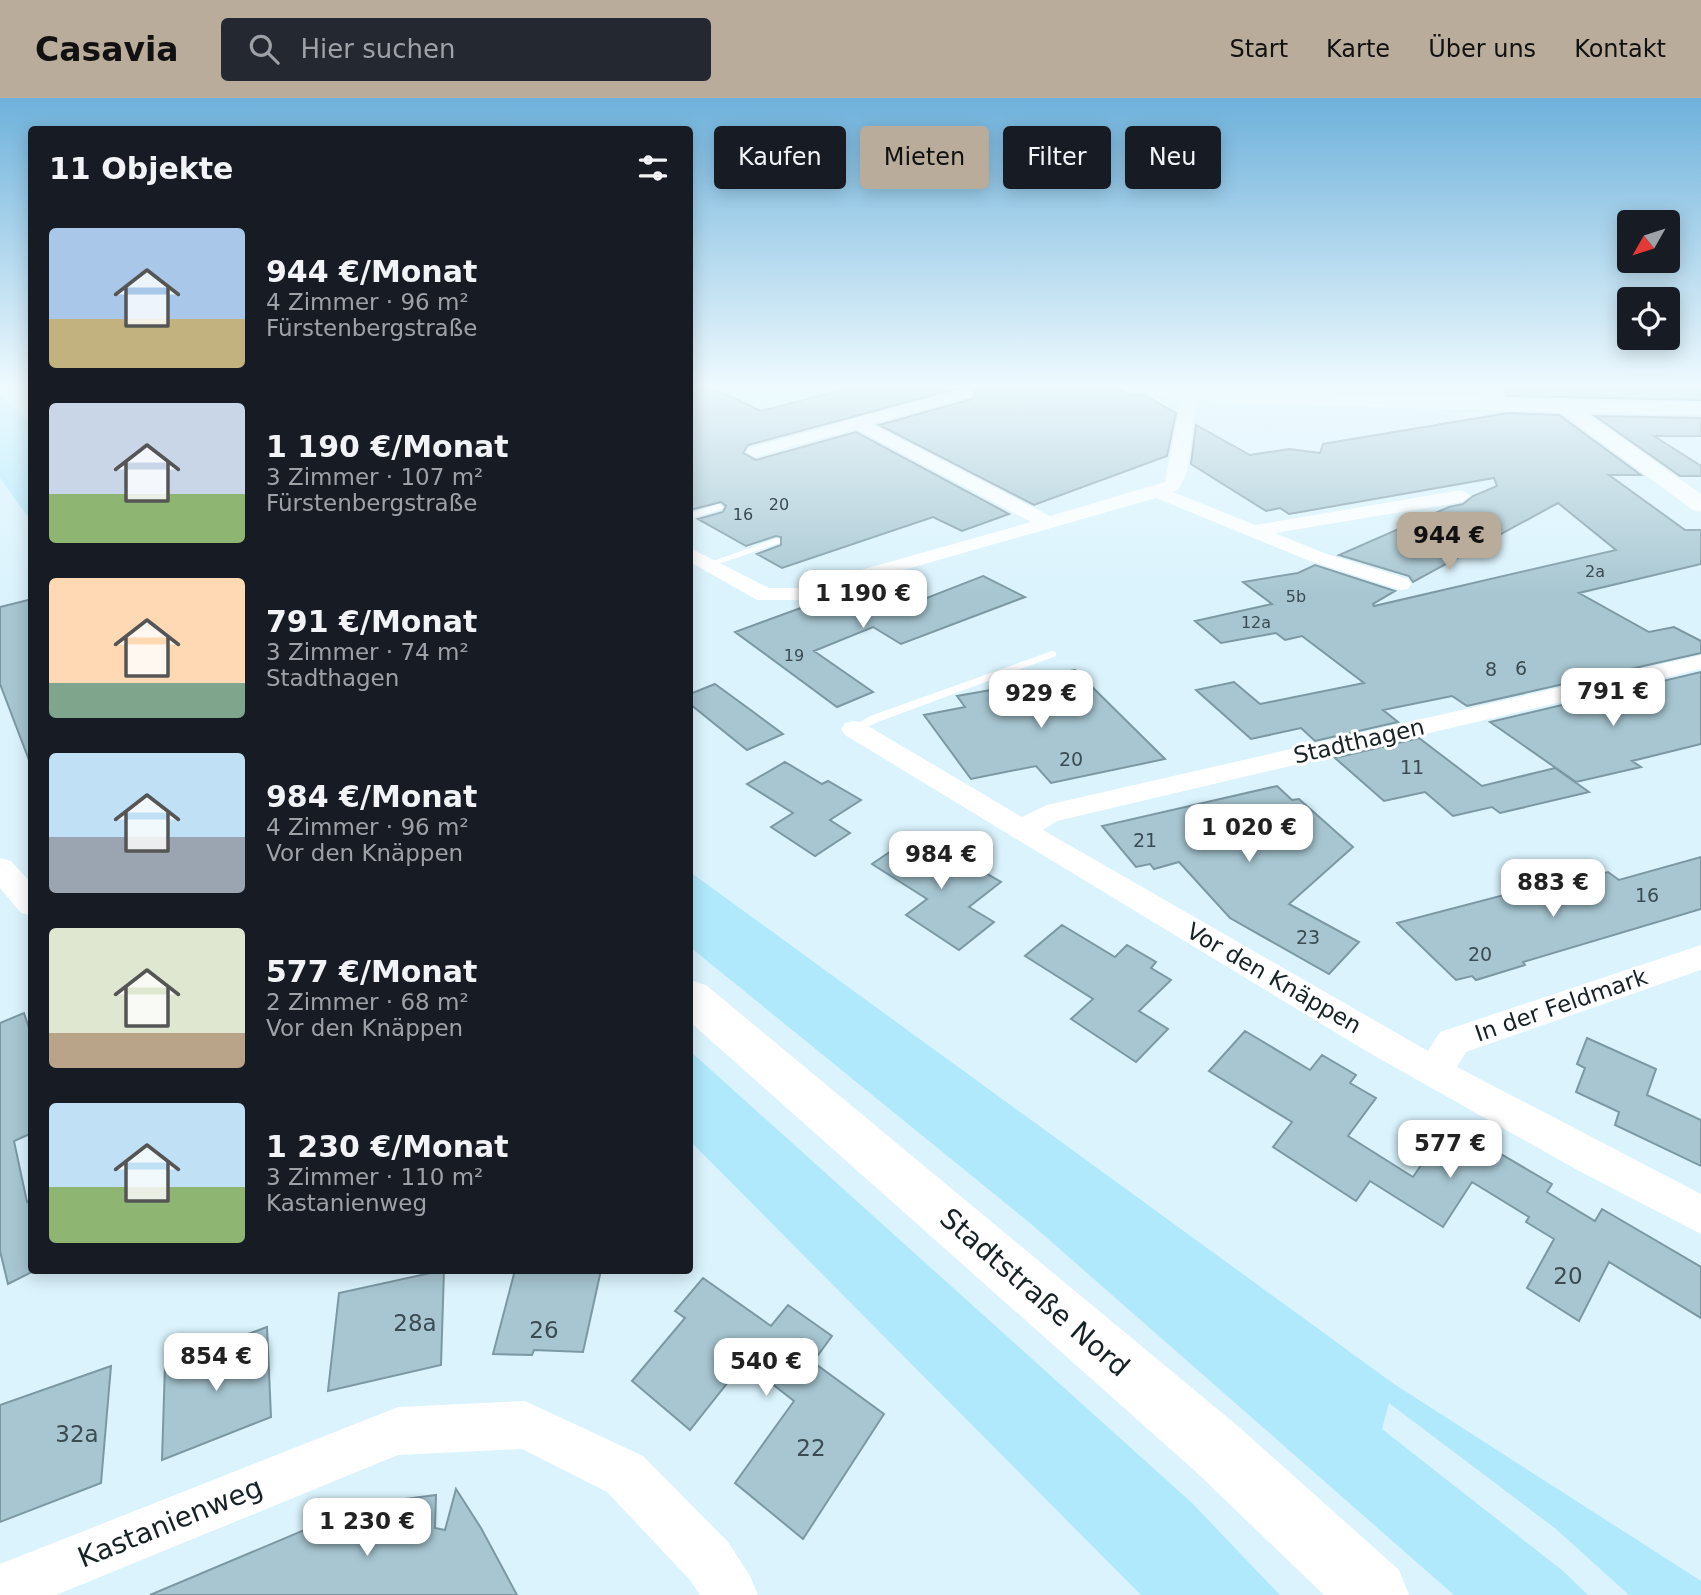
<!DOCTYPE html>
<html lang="de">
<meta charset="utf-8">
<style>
body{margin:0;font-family:"DejaVu Sans",sans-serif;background:#242831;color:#f1f3f6;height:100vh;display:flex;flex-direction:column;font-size:26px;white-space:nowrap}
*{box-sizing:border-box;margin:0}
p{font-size:23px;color:#9ea1a6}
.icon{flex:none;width:38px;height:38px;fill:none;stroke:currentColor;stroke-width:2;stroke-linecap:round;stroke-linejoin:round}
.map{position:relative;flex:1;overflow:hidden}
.sheet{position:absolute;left:28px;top:28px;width:665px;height:1148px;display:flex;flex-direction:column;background:#171b24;border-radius:7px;box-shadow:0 4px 18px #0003}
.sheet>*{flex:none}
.banner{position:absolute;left:714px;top:28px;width:665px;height:63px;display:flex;gap:14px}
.needle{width:46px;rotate:231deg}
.tools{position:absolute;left:1617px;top:112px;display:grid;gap:14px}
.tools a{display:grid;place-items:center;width:63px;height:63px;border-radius:7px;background:#171b24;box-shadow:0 4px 18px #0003;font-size:35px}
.price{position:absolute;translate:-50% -60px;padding:0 16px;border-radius:14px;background:#fff;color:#222;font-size:23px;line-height:46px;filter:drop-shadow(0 2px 4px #0008)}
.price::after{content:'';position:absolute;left:50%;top:42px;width:21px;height:16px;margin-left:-10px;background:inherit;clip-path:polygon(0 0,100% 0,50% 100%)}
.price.on{background:#b9ac9b;color:#111}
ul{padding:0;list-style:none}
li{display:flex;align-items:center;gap:21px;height:175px;padding:0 21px}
li span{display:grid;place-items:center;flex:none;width:196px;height:140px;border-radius:7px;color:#555}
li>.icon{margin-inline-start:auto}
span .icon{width:84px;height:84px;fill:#fffc;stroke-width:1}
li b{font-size:30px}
h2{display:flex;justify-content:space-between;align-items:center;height:84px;padding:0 21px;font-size:30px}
.tag{padding:0 24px;border-radius:7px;background:#171b24;box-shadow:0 4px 18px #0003;font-size:24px;line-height:63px}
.tag.on{background:#b9ac9b;color:#111}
header{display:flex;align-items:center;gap:42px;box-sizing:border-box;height:98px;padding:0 35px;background:#b9ac9b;color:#111}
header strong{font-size:33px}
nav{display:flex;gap:38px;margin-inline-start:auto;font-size:24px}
.search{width:490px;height:63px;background:#242831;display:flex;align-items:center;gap:18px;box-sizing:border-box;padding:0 24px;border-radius:7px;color:#9ea1a6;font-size:26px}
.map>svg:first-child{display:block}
.green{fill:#b0e8fc}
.building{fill:#a7c6d1;stroke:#7b98a3;stroke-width:2}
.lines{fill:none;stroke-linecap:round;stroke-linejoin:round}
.service{fill:#fff;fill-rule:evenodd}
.minor{fill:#fff;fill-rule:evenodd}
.tertiary{fill:#fff;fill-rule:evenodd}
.secondary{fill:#fff;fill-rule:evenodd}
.labels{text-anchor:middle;stroke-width:6;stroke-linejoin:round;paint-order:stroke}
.far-number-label{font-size:16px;fill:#3a4b51}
.number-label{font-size:19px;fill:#3a4b51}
.street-label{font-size:23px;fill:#162226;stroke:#fff}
.near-number-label{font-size:23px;fill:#3a4b51}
.near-street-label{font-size:28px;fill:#162226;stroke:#fff}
</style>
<header>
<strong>Casavia</strong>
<div class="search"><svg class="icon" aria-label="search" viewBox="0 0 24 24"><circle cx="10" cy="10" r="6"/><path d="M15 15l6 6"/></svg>Hier suchen</div>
<nav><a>Start</a><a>Karte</a><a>Über uns</a><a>Kontakt</a></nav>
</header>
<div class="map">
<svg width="1701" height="1497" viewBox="0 0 1701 1497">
<rect width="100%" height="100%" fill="#daf3fd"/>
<path class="green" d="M0,296L31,324V423L0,380Z
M690,774L1394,1286L1701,1483V1497H1629L1556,1431L1389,1305L1382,1331L1563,1473L1588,1497H1454L1030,1125L690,849Z
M690,953L1192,1405L1280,1497H1141L690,1043Z"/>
<path class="building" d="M690,287H706L761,313L860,287H1115L1127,296L1146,298L1176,315L1167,358L1034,407L879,327L972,301L977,295L967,288L748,347L743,355L756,362L856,334L1009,416L962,433L933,419L782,470L757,456L781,447V439L776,438L746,448L698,421L723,414L726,408L721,404L690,412Z
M1505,287H1701V302L1506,298Z
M1508,315L1559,317L1641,377H1609L1685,432H1701V466L1579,495L1649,534L1674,529L1701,543V555L1467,608L1452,598L1383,612L1398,624L1315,643L1301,630L1251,641L1196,592L1234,584L1260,606L1364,585L1302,538L1285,542L1276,535L1221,545L1195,523L1272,506L1243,484L1298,475L1315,467L1395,493L1373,506L1374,508L1616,452L1558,405L1413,484L1409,478L1339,457L1449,409L1463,406L1473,398L1497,388L1494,380L1289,416L1280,410L1266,413L1191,366L1196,327L1250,357L1289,351L1320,355L1323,346Z
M1595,318L1701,320V338H1654L1701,368V378H1680Z
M983,478L1025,499L901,546L873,529L814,553L873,594L837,609L735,534L858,489L896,512Z
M32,501V662H29L0,586V509Z
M1075,572L1165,661L1051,685L1036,668L971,681L924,617L965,609L957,598L1013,588L1010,584Z
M1701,574V646L1632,663L1641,669L1576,684L1490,624Z
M715,586L752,613L783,636L747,652L690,606V596Z
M1419,640L1482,688L1555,670L1589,694L1500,715L1492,709L1453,718L1425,694L1384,703L1335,660Z
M785,664L822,686L828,683L861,702L830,722L850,735L815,758L771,729L793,715L747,686Z
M1277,688L1292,702L1299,701L1353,749L1289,806L1359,844L1329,876L1230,820L1179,764L1154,771L1150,766L1136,769L1102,728Z
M912,739L955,765L961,761L1001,784L969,809L994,824L959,852L906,817L927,801L872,766Z
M1701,759V811L1523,864L1525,867L1476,882L1472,878L1456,882L1397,825L1523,792L1528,796L1608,774L1619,782Z
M1062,827L1115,859L1127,847L1156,864L1151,870L1171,882L1139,913L1168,931L1136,964L1071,921L1093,901L1025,858Z
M24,915L32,939V1035L14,1043L27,1104L32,1102V1174L8,1186L0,1153V925Z
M1245,933L1310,972L1322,957L1356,977L1350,985L1376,1000L1348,1038L1413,1079L1432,1051L1452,1063L1470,1038L1552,1086L1547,1094L1595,1123L1602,1111L1701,1169V1220L1609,1164L1579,1223L1527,1190L1554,1141L1526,1124L1529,1119L1472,1084L1443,1129L1370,1083L1356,1103L1273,1049L1292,1024L1209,973Z
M1587,940L1656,971L1647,997L1701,1022V1068L1615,1027L1619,1014L1576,994L1585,970L1577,966Z
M444,1172L441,1267L328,1293L339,1195Z
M515,1172H601L583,1254L534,1252L532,1257L493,1256Z
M703,1180L771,1228L788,1207L832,1238L813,1264L884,1316L803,1441L735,1385L794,1303L744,1264L690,1332L632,1283L685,1220L675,1213Z
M267,1229L271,1319L162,1362L165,1267Z
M111,1268L101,1385L0,1424V1307Z
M456,1391L481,1430L517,1497H150L340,1417L390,1403L436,1397L435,1430L445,1432Z"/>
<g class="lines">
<path class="service" d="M719,406L723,409L722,411L690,421V415Z
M777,440L780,441V445L710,469L702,467Z
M1052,553L1056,554V558L878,624L854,635L848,631L870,618Z"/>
<path class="minor" d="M966,290L971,292L974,295L971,298L872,326L1050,418L1165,384L1182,296L1190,291L1198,296L1187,374L1179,391L1173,394L1255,427L1462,392L1471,398L1462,404L1275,435L1324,455L1408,481L1411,486L1408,491L1400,492L1310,463L1156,400L798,502H757L690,464V450L769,490H797L1031,424L856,331L755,359L746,354L749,350Z
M1701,557V571L1057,723L1043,732L1428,953L1440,934L1701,847V872L1466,954L1457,969L1701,1096V1136L1579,1073L1366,953L845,637L841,631L845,625L854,623L863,625L1022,719L1047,707Z
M0,760L11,763L32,786V818L21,815L0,790Z
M525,1303L643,1358L728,1444L750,1478L758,1497H700L690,1482L607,1394L522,1351L398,1357L56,1497H0V1466L398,1309Z"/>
<path class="tertiary" d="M1118,287H1165L1270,295L1701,305V317L1587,315L1701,396V414L1693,412L1560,314L1234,305L1163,298L1127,293Z"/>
<path class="secondary" d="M3,287H25L32,292V307L25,305Z
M690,882L706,887L1239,1329L1399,1472L1409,1497H1324L1195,1373L690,924Z"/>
</g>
<linearGradient id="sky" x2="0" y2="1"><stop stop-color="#6eb1db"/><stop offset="0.58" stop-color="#eefafe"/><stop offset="1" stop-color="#eefafe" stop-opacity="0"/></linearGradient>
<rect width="1701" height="497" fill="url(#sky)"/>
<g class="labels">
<g class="far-number-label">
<text x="779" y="412">20</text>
<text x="743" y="422">16</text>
<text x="1595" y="479">2a</text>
<text x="1296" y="504">5b</text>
<text x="1256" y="530">12a</text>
<text x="794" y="563">19</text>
</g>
<g class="number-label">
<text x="1521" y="577">6</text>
<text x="1491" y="578">8</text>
<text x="1071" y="668">20</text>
<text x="1412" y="676">11</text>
<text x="1145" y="749">21</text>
<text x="1647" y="804">16</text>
<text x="1308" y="846">23</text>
<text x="1480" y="863">20</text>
</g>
<g class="street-label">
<text transform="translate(1359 643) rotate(-13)" y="8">Stadthagen</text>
<text transform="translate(1274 880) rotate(30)" y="8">Vor den Knäppen</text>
<text transform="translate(1561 907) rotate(-19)" y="8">In der Feldmark</text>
</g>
<g class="near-number-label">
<text x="1568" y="1186">20</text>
<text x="415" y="1233">28a</text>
<text x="544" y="1240">26</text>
<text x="77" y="1344">32a</text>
<text x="811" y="1358">22</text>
</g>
<g class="near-street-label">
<text transform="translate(1035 1194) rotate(41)" y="10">Stadtstraße Nord</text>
<text transform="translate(170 1424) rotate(-22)" y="10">Kastanienweg</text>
</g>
</g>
</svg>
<div class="tools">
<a><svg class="needle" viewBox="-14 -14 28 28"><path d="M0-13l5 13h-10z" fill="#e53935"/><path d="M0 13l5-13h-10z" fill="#9ea1a6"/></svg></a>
<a><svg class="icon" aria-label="locate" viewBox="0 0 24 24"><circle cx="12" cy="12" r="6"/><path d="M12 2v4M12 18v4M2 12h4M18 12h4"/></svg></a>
</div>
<b class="price on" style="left:1449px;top:474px">944 €</b>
<b class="price" style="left:863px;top:532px">1 190 €</b>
<b class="price" style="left:1613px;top:630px">791 €</b>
<b class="price" style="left:1041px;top:632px">929 €</b>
<b class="price" style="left:1249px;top:766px">1 020 €</b>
<b class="price" style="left:941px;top:793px">984 €</b>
<b class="price" style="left:1553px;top:821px">883 €</b>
<b class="price" style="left:1450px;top:1082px">577 €</b>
<b class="price" style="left:216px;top:1295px">854 €</b>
<b class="price" style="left:766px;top:1300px">540 €</b>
<b class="price" style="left:367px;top:1460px">1 230 €</b>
<div class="banner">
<a class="tag">Kaufen</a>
<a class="tag on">Mieten</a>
<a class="tag">Filter</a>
<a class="tag">Neu</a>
</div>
<section class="sheet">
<h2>11 Objekte<svg class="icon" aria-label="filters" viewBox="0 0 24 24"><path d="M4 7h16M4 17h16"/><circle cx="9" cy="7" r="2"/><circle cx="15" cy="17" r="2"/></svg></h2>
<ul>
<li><span style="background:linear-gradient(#a9c7e8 65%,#c2b280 0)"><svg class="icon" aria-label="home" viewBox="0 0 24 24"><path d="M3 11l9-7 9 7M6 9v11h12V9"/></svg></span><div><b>944 €/Monat</b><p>4 Zimmer · 96 m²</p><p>Fürstenbergstraße</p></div></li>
<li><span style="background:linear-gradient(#c9d6e8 65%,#8fb573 0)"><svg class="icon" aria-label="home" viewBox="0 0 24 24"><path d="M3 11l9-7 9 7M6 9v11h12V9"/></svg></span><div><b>1 190 €/Monat</b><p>3 Zimmer · 107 m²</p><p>Fürstenbergstraße</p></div></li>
<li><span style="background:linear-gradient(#ffd9b3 75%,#7fa58c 0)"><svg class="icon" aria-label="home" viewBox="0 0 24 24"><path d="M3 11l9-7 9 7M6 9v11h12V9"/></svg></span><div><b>791 €/Monat</b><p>3 Zimmer · 74 m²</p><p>Stadthagen</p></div></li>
<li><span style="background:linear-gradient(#bfe0f5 60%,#9aa5b1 0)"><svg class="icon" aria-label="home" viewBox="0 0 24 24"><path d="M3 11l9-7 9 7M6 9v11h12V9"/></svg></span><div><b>984 €/Monat</b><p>4 Zimmer · 96 m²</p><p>Vor den Knäppen</p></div></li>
<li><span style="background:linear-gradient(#dfe7d0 75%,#b9a48a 0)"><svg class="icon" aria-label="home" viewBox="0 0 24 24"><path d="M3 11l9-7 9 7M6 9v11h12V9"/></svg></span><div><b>577 €/Monat</b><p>2 Zimmer · 68 m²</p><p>Vor den Knäppen</p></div></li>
<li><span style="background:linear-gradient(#bfe0f5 60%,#8fb573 0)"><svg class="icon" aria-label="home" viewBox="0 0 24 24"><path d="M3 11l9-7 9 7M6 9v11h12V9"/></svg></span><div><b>1 230 €/Monat</b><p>3 Zimmer · 110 m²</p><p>Kastanienweg</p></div></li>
</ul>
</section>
</div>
